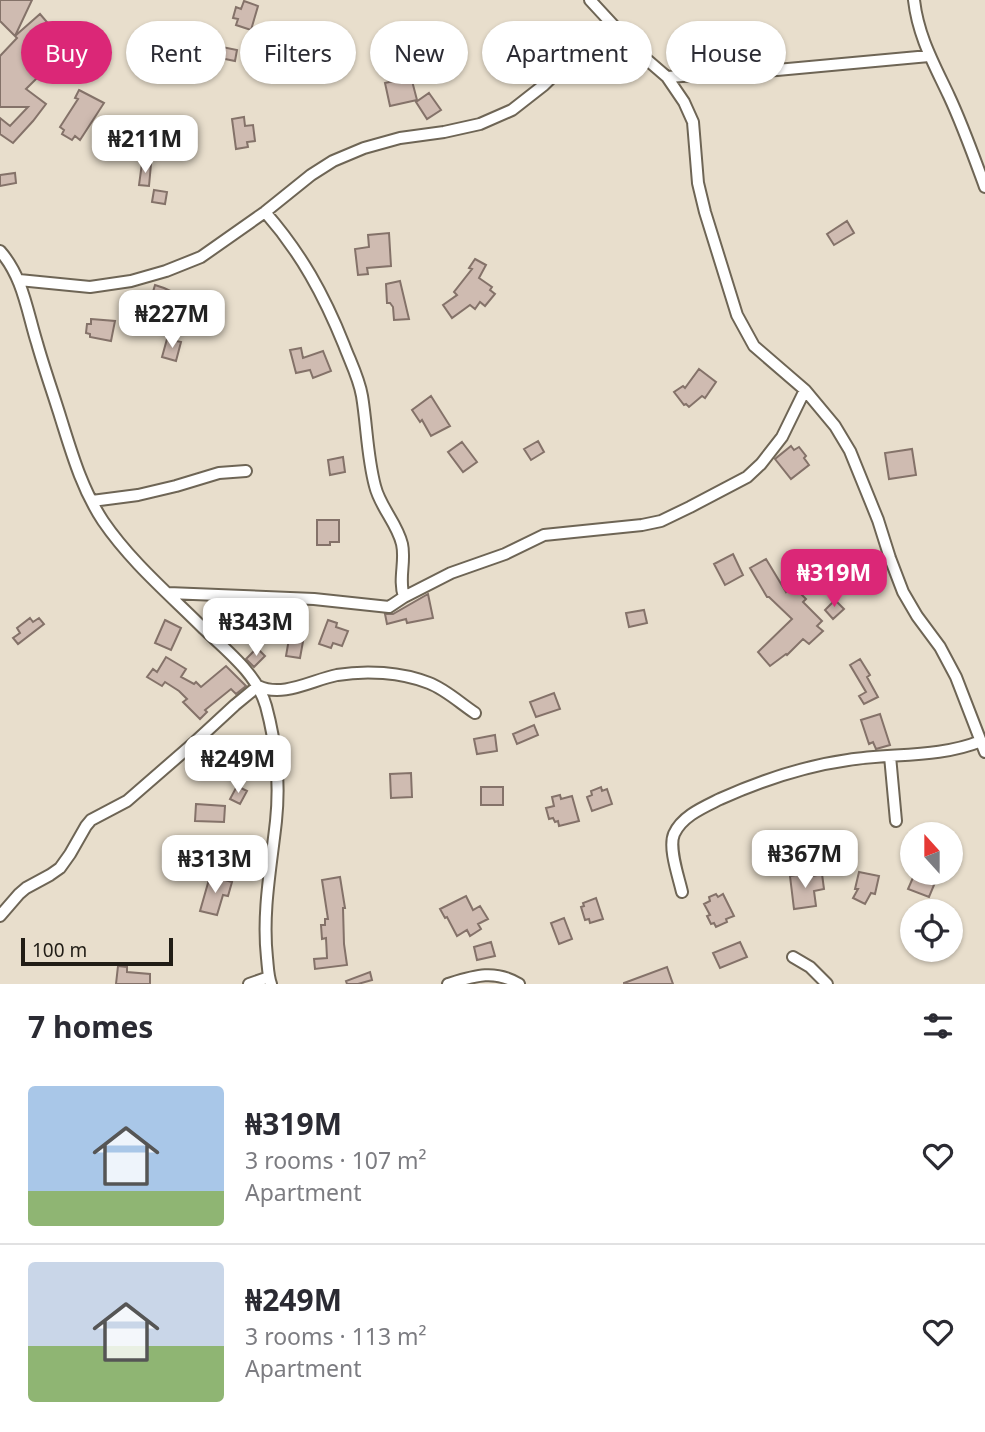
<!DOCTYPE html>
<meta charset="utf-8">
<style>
body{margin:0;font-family:"Noto Sans",sans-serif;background:#f2f2f3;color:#2b2b33;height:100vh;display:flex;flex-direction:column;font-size:26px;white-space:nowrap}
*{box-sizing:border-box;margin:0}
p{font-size:23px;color:#7c7c81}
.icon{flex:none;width:38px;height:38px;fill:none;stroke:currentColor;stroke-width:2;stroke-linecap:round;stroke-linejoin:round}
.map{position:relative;height:984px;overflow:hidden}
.panel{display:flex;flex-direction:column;background:#fff;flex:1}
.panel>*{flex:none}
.guide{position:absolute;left:21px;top:21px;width:943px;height:63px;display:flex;gap:14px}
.needle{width:46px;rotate:339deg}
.fabs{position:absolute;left:900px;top:822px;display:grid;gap:14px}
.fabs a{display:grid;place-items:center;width:63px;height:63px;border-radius:50%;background:#fff;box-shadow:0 2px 5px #0004;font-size:35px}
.scale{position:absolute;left:21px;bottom:18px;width:152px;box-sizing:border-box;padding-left:7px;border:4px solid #211d16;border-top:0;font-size:19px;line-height:24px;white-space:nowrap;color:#211d16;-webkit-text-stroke:5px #e8decc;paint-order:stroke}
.price{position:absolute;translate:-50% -60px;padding:0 16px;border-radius:14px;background:#fff;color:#222;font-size:23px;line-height:46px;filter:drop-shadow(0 2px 4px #0008)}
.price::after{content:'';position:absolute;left:50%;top:42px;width:21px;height:16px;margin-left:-10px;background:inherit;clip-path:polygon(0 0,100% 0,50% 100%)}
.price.on{background:#db2777;color:#fff}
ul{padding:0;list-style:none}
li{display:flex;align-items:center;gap:21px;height:175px;padding:0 28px}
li+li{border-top:2px solid #e1e1e2}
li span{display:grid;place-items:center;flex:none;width:196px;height:140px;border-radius:7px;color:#555}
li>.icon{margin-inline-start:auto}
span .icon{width:84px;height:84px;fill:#fffc;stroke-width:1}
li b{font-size:30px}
h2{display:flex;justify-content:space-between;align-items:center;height:84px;padding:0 28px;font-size:30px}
.pill{padding:0 24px;border-radius:32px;background:#fff;box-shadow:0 2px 5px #0004;font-size:24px;line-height:63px}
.pill.on{background:#db2777;color:#fff}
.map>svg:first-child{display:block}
.building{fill:#cfbbb1;stroke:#847269;stroke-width:2}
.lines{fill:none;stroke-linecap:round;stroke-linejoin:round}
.minor-casing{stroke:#6e6555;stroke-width:14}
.minor{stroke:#fff;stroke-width:10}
</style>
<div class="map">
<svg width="985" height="984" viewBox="0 0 985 984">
<rect width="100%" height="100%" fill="#e8decc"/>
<path class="building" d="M0,0H32L15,36L40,14L63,41L78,30L86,40L82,43L93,58L74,71L73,69L68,72L58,57L26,89L46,104L33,121L13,143L0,134V118L10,126L28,107H0V56L17,38L0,21Z
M244,1L258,6L251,30L236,25L238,19L233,18L236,7L241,9Z
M217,46L237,50L235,61L215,57Z
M411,77L417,100L390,106L385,83Z
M79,90L104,103L80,140L75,136L72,140L62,134L64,130L60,127L78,99L75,98Z
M429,93L441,110L427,119L416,102Z
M244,117L245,126L253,125L255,141L247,142L248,147L236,149L232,119Z
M142,163L151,164L149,186L139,185Z
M15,173L16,183L0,186V175Z
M154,190L167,192L165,204L152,202Z
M847,221L854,233L834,245L827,234Z
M389,233L391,266L367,268L368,274L358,275L355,249L369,247L368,235Z
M475,259L486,265L479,278L492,287L490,290L495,294L485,306L480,302L475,309L470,305L452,318L443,305L457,295L454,292L472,269L469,268Z
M400,281L409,319L394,320L393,307L390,303H387L386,284Z
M155,285L164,288L188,299L182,310L168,303L162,330L143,326Z
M91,319L115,321L111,341L90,337V334L86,333L87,324H91Z
M167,339L181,342L176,361L162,357Z
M301,348L303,358L323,351L331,371L313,378L310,370L296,373L290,350Z
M699,369L716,382L705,398L702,396L689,407L686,404L684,405L674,392L683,386L685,388Z
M431,396L450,426L431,436L422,420L420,422L412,410Z
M538,441L544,452L531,460L524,449Z
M462,442L477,462L463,472L448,452Z
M791,446L794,450L799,447L806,456L804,458L809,465L791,479L775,459Z
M912,449L916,475L889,479L885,453Z
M343,457L345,472L330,475L328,460Z
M317,520H339V542H330V545H317Z
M733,554L743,575L725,585L714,564Z
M766,559L786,592L792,585L806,599L803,602L822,621L817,626L823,631L809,644L803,639L787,655L786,654L770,666L758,652L792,619L769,597H767L750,568Z
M428,594L433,618L407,623L406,619L387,624L385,614H393Z
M835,600L844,609L833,619L825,610Z
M644,610L647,623L629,627L626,613Z
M30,618L33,622L39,618L44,624L18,644L13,638L20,633L17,628Z
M165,620L181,628L171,650L155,643Z
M328,620L337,623L336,627L348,631L342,646L333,643L331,648L319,644Z
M290,633L304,636L300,658L286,656Z
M257,648L265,656L254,667L246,659Z
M166,657L186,669L181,677L194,684L196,682L201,687L226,666L246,686L236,694L231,689L205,710L207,712L200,719L183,702L187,699L179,691L165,682L162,686L147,677L153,669L157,672Z
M860,659L870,675L867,677L878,697L864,704L859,696L866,692L850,665Z
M554,693L560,709L536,717L530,702Z
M880,714L890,745L876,749L873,742L869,744L861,720Z
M534,725L538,735L517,744L513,734Z
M495,735L497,751L477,754L474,739Z
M411,773L412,797L391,798L390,774Z
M237,786L247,791L240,804L230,799Z
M481,787H503V805H481Z
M601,787L602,791L607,789L612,804L592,811L587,797L592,795L591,791Z
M560,795L561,799L572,796L579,821L559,826L558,821L555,822L553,818L549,819L546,808L554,806L552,797Z
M196,804L225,806L224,822L195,821Z
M859,872L879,876L875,894L871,893L865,904L853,898L858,889H855Z
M807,873V877L822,874L824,889L814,891L816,906L794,909L790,876Z
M915,873H939L929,897L908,889Z
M210,876L232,882L228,896L223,895L217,915L200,911Z
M340,877L345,908H343L344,944L347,965L315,969L314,959L327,958L326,938L322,939L321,925H325V919H328L322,880Z
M716,894L718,897L723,894L734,916L726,919L727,922L716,927L714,923L711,924L707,916L710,915L704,904L710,901L709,897Z
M466,896L473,910L480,906L488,919L478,924L481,929L470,936L467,930L457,936L447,917L445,918L440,909Z
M596,898L603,919L590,923L589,919L585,920L581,907L584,906L583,903Z
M564,918L572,939L559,944L551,923Z
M491,942L495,956L477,960L474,947Z
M740,942L747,957L720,968L713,953Z
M118,966L127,967V972L150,974V984H116Z
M667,967L673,984H624V983Z
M370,972L372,980L358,984H347L346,981Z"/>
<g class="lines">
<g class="minor-casing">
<path id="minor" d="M590,0L638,52L667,77L684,102L693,122L698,183L705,212L737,315L754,346L805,390L835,426L850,451L878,520L890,558L903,592L917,616L940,647L956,677L985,752
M914,0C918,36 934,64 949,96C963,126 974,157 985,187
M667,77L777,70L929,56
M265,212C301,253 324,295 344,345C350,361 359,378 362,396C367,426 367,456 375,486C380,507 397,523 402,544C406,561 398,579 404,597
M0,251C23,277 27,311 37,343C44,368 53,393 61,419C72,454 82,489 103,521C131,562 169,594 204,629C227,651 257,674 266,706C276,743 280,783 276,821C271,867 262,912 267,958C268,967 268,976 271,984
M19,280L90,287L131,281L166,271L201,257L265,212L311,175L333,161L364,148L400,138L444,132L480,124L512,110L544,85L609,22
M92,501L138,495L176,486L219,473L246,471
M168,593L314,599L389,607L404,597L451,573L505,554L544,535L642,525L661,521L690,507L747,477L761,464L782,437L805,390
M890,756L896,821
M682,892C679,878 668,848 674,834C682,816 704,807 720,799C760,781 805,766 848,760C892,753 939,758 981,741
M0,916L19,894L26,888L50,875L60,868L70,854L86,826L91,820L127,801L196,741L235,705L258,686C283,698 312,680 337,675C366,670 401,672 429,683C445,689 460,703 475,713
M793,957L810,967L827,984
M249,984L269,977
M448,984C474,976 494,969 519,984"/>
</g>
<use href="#minor" class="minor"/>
</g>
</svg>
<div class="fabs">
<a><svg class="needle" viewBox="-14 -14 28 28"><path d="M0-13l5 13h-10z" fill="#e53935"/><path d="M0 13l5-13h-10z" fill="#7c7c81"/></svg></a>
<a><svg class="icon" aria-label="locate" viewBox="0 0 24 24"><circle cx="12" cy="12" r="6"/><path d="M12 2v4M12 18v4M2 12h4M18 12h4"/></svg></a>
</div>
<div class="scale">100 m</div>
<b class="price" style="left:145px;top:175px">₦211M</b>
<b class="price" style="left:172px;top:350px">₦227M</b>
<b class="price on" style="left:834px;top:609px">₦319M</b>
<b class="price" style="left:256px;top:658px">₦343M</b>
<b class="price" style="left:238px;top:795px">₦249M</b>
<b class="price" style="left:805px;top:890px">₦367M</b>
<b class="price" style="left:215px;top:895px">₦313M</b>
<div class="guide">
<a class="pill on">Buy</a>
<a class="pill">Rent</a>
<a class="pill">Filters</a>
<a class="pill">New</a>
<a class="pill">Apartment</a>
<a class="pill">House</a>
</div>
</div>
<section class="panel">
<h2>7 homes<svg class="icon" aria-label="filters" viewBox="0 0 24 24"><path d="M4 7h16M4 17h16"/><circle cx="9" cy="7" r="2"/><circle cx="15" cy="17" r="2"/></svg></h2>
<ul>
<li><span style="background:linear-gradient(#a9c7e8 75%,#8fb573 0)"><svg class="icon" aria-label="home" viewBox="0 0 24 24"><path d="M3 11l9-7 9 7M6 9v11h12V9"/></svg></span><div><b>₦319M</b><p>3 rooms · 107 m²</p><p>Apartment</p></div><svg class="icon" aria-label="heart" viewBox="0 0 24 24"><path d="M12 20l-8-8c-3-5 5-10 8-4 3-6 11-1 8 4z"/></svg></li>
<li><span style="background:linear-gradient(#c9d6e8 60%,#8fb573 0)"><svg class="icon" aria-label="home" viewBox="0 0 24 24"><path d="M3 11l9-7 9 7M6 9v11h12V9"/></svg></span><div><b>₦249M</b><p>3 rooms · 113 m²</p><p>Apartment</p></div><svg class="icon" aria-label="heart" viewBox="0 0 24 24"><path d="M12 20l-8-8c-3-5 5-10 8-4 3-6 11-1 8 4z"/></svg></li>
</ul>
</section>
